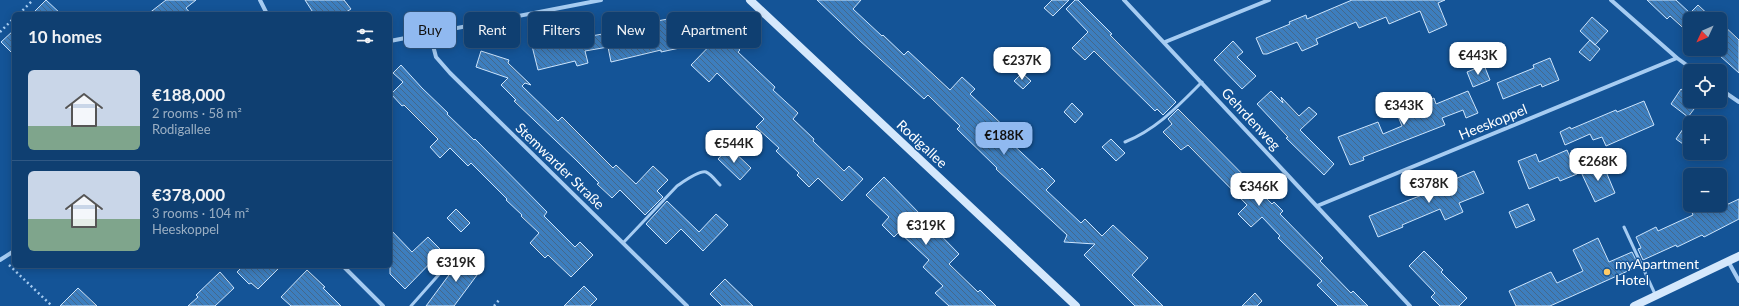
<!DOCTYPE html>
<meta charset="utf-8">
<style>
body{margin:0;font-family:Lato,sans-serif;background:#184676;color:#f1f3f6;height:100vh;display:flex;flex-direction:column;font-size:15px;white-space:nowrap}
*{box-sizing:border-box;margin:0}
p{font-size:13px;color:#9bafc3}
.icon{flex:none;width:22px;height:22px;fill:none;stroke:currentColor;stroke-width:2;stroke-linecap:round;stroke-linejoin:round}
.map{position:relative;flex:1;overflow:hidden}
.side{position:absolute;left:12px;top:12px;width:380px;height:256px;display:flex;flex-direction:column;background:#0f3f71;border-radius:6px;box-shadow:0 2px 10px #0003,0 0 0 1px #2f5884}
.side>*{flex:none}
.banner{position:absolute;left:404px;top:12px;width:380px;height:36px;display:flex;gap:8px}
.needle{width:26px;rotate:226deg}
.controls{position:absolute;left:1683px;top:12px;display:grid;gap:8px}
.controls a{display:grid;place-items:center;width:44px;height:44px;border-radius:6px;background:#0f3f71;box-shadow:0 2px 10px #0003,0 0 0 1px #2f5884;font-size:20px}
.price{position:absolute;translate:-50% -34px;padding:0 9px;border-radius:8px;background:#fff;color:#222;font-size:13px;line-height:26px;filter:drop-shadow(0 1px 2px #0008)}
.price::after{content:'';position:absolute;left:50%;top:24px;width:12px;height:9px;margin-left:-6px;background:inherit;clip-path:polygon(0 0,100% 0,50% 100%)}
.price.current{background:#90b9f0;color:#111}
ul{padding:0;list-style:none}
li{display:flex;align-items:center;gap:12px;height:100px;padding:0 16px}
li+li{border-top:1px solid #2f5884}
li span{display:grid;place-items:center;flex:none;width:112px;height:80px;border-radius:6px;color:#555}
li>.icon{margin-inline-start:auto}
span .icon{width:48px;height:48px;fill:#fffc;stroke-width:1}
li b{font-size:17px}
h2{display:flex;justify-content:space-between;align-items:center;height:48px;padding:0 16px;font-size:17px}
.pill{padding:0 14px;border-radius:6px;background:#0f3f71;box-shadow:0 2px 10px #0003,0 0 0 1px #2f5884;font-size:14px;line-height:36px}
.pill.current{background:#90b9f0;color:#111}
.map>svg:first-child{display:block}
.building{fill:url(#building-back-hatch);stroke:#cde5fd}
.lines{fill:none;stroke-linecap:round;stroke-linejoin:round}
.path{stroke:#a6ccf2;stroke-width:2.5;stroke-dasharray:2 3;stroke-linecap:butt}
.lane{stroke:#a6ccf2;stroke-width:3}
.street{stroke:#a6ccf2;stroke-width:4}
.secondary{stroke:#d5e8fc;stroke-width:8}
.poi-dot{fill:#ffcb67;stroke:#145497;stroke-width:1.5}
.labels{text-anchor:middle;stroke-width:3;stroke-linejoin:round;paint-order:stroke}
.street-label{font-size:14px;fill:#fff;stroke:#145497}
.poi-label{font-size:14px;fill:#fff;stroke:#145497;text-anchor:start}
</style>
<div class="map">
<svg width="1739" height="306" viewBox="0 0 1739 306">
<defs>
<pattern id="building-back-hatch" width="6" height="6" patternUnits="userSpaceOnUse"><rect width="6" height="6" fill="#3d7ebe"/><path d="M-1 5l2 2M0 0l6 6M5-1l2 2" fill="none" stroke="#44688b"/></pattern>
</defs>
<rect width="100%" height="100%" fill="#145497"/>
<path class="building" d="M46,0L61,14H32Z
M166,0H196L186,8L191,14H148Z
M305,0H344L351,9L343,14H314Z
M817,0H861L853,9L882,36L883,35L904,55L908,51L950,90L962,77L975,89L970,94L1012,134L1007,139L1040,170L1042,168L1055,181L1046,190L1081,223L1085,219L1102,236L1113,225L1148,258L1132,275L1163,306H1135L1084,255L1095,244L1064,242L1067,235L996,169L997,168L957,129L960,126L928,95L924,99L859,40Z
M1052,0H1069L1053,16L1044,8Z
M1075,0H1078L1112,34L1110,35L1176,102L1163,115L1157,109L1155,111L1094,51L1085,60L1072,48L1088,32L1066,9Z
M1352,0H1445L1438,3L1447,25L1429,33L1420,11L1389,24L1386,17L1359,28L1356,22L1316,39L1318,44L1302,51L1297,42L1267,54H1263L1256,38L1290,24L1289,22L1306,15L1307,19Z
M1647,0H1676L1690,13L1698,5L1713,19H1690V34L1670,16L1667,19Z
M695,14L703,22L689,34V46L661,52V50L611,62L608,47L585,51L588,63L577,66L575,61L538,70L532,46L558,40V42L658,24L657,21Z
M1592,17L1608,31L1595,45L1580,31Z
M1720,22L1739,40V73L1720,56Z
M14,30V55L1,42Z
M722,33L740,50L738,52L775,87L773,90L798,113L793,119L814,139L813,141L844,171L849,166L863,179L842,201L818,178L809,187L797,175L799,173L776,151L779,148L756,127L764,119L717,73L709,82L691,65Z
M1590,40L1600,49L1590,61L1579,52Z
M1233,41L1243,52L1237,57L1256,76L1242,89L1214,60Z
M481,51L509,60L508,63L531,85L525,83L522,86L558,121L562,117L613,168L616,165L636,184L653,166L668,180L657,191L663,197L645,215L620,190L612,198L597,184L599,183L576,160L514,101L516,100L501,85L508,78L476,67Z
M1550,58L1559,80L1542,87L1541,84L1503,99L1497,83L1534,68L1533,65Z
M401,65L422,88L448,113L447,114L474,140L475,139L547,212L544,216L575,247L580,242L593,255L571,277L548,255L545,258L530,243L539,233L521,216L522,215L506,200L507,199L471,163L468,166L450,148L440,158L430,147L438,139L404,105L402,106L391,94L403,82L393,73Z
M1484,65L1490,80L1473,87L1467,72Z
M1022,73L1031,81L1023,89L1014,81Z
M1681,89L1690,96V101H1700L1688,117L1671,104Z
M1271,91L1283,103L1281,97L1299,116L1309,107L1317,114L1300,130L1334,164L1324,175L1286,138L1288,137L1257,104Z
M1468,91L1478,113L1466,118L1463,110L1442,118L1445,125L1363,157L1364,160L1350,165L1338,137L1378,122L1383,134L1402,126L1391,99L1402,94L1408,109L1434,98L1436,104Z
M1644,101L1654,125L1606,146L1602,137L1593,140L1590,134L1565,145L1560,132L1570,127L1571,129L1616,110L1617,112Z
M1072,103L1083,114L1075,123L1064,112Z
M1178,109L1272,204L1274,202L1283,211L1280,214L1323,258L1320,261L1351,293L1353,291L1368,306H1338L1317,285L1322,281L1278,238L1280,236L1262,217L1251,227L1238,214L1247,205L1188,145L1181,150L1163,132L1172,124L1168,119Z
M1690,119V149L1676,139Z
M1111,139L1125,153L1116,161L1102,147Z
M729,147L751,168L740,180L718,159Z
M1567,150L1577,174L1560,181L1558,177L1529,189L1518,161L1536,154L1539,162Z
M1602,162L1615,193L1595,202L1581,172Z
M1474,171L1484,193L1459,203L1463,212L1445,220L1440,209L1402,225L1403,227L1378,237L1369,216L1432,191L1431,187L1449,179L1450,181Z
M884,177L959,254L949,264L978,292L980,290L996,306H949L935,293L943,286L923,267L929,260L899,232L894,237L882,225L889,217L866,195Z
M1739,199V219L1704,237L1702,235L1677,247L1676,245L1643,260L1638,249L1641,248L1636,237L1656,227L1658,231L1693,215L1691,210L1703,205H1708L1711,212Z
M667,201L699,232L716,214L728,225L703,251L681,229L666,244L646,224Z
M1528,204L1535,220L1516,228L1509,212Z
M456,209L470,223L461,232L447,218Z
M390,229L412,252L428,237L442,251L405,289L390,274Z
M1598,238L1609,262L1632,252L1639,266L1550,306H1516L1509,291L1551,272L1557,283L1583,271L1573,250Z
M1424,251L1443,270L1441,272L1467,298L1459,306H1440L1431,297L1435,293L1409,266Z
M463,256H468L483,267L454,306H426Z
M243,266H281L258,289L251,283L249,284L237,272Z
M307,270L325,287L323,288L341,306H291L281,297Z
M220,272L234,288L215,306H188L198,297L196,295Z
M725,279L753,306H722L710,294Z
M584,286L597,299L590,306H564Z
M78,288L97,306H60Z
M1255,293L1262,301L1257,306H1242Z"/>
<g class="lines">
<path class="path" d="M19,14L33,0
M0,32L14,18
M9,265L52,306
M494,306L499,300"/>
<path class="lane" d="M1125,142C1157,129 1178,106 1202,82
M1624,227L1655,294
M623,243L677,186C683,182 699,170 706,172C711,174 716,181 720,185
M411,306L458,253"/>
<path class="street" d="M260,0L267,14
M1124,0L1410,306
M1611,0L1677,58L1695,71
M430,34L436,57L450,73L687,306
M390,41L601,0
M1165,42L1269,0
M1720,89L1739,102
M1317,206L1677,58
M0,260L14,251
M1728,261L1739,281
M343,266L383,306"/>
<path class="secondary" d="M750,0L1076,306
M1634,306L1739,256"/>
</g>
<circle class="poi-dot" cx="1607" cy="272" r="4"/>
<g class="labels">
<g class="street-label">
<text transform="translate(1251 119) rotate(47)" y="5">Gehrdenweg</text>
<text transform="translate(1493 122) rotate(-22)" y="5">Heeskoppel</text>
<text transform="translate(922 144) rotate(43)" y="5">Rodigallee</text>
<text transform="translate(560 166) rotate(44)" y="5">Stemwarder Straße</text>
</g>
<g class="poi-label">
<text x="1615" y="269">myApartment<tspan x="1615" dy="16">Hotel</tspan></text>
</g>
</g>
</svg>
<div class="controls">
<a><svg class="needle" viewBox="-14 -14 28 28"><path d="M0-13l5 13h-10z" fill="#e53935"/><path d="M0 13l5-13h-10z" fill="#9bafc3"/></svg></a>
<a><svg class="icon" aria-label="locate" viewBox="0 0 24 24"><circle cx="12" cy="12" r="6"/><path d="M12 2v4M12 18v4M2 12h4M18 12h4"/></svg></a>
<a>+</a>
<a>−</a>
</div>
<b class="price" style="left:1478px;top:76px">€443K</b>
<b class="price" style="left:1022px;top:81px">€237K</b>
<b class="price" style="left:1404px;top:126px">€343K</b>
<b class="price current" style="left:1004px;top:156px">€188K</b>
<b class="price" style="left:734px;top:164px">€544K</b>
<b class="price" style="left:1598px;top:182px">€268K</b>
<b class="price" style="left:1429px;top:204px">€378K</b>
<b class="price" style="left:1259px;top:207px">€346K</b>
<b class="price" style="left:926px;top:246px">€319K</b>
<b class="price" style="left:456px;top:283px">€319K</b>
<div class="banner">
<a class="pill current">Buy</a>
<a class="pill">Rent</a>
<a class="pill">Filters</a>
<a class="pill">New</a>
<a class="pill">Apartment</a>
</div>
<section class="side">
<h2>10 homes<svg class="icon" aria-label="filters" viewBox="0 0 24 24"><path d="M4 7h16M4 17h16"/><circle cx="9" cy="7" r="2"/><circle cx="15" cy="17" r="2"/></svg></h2>
<ul>
<li><span style="background:linear-gradient(#c9d6e8 70%,#7fa58c 0)"><svg class="icon" aria-label="home" viewBox="0 0 24 24"><path d="M3 11l9-7 9 7M6 9v11h12V9"/></svg></span><div><b>€188,000</b><p>2 rooms · 58 m²</p><p>Rodigallee</p></div></li>
<li><span style="background:linear-gradient(#c9d6e8 60%,#7fa58c 0)"><svg class="icon" aria-label="home" viewBox="0 0 24 24"><path d="M3 11l9-7 9 7M6 9v11h12V9"/></svg></span><div><b>€378,000</b><p>3 rooms · 104 m²</p><p>Heeskoppel</p></div></li>
</ul>
</section>
</div>
